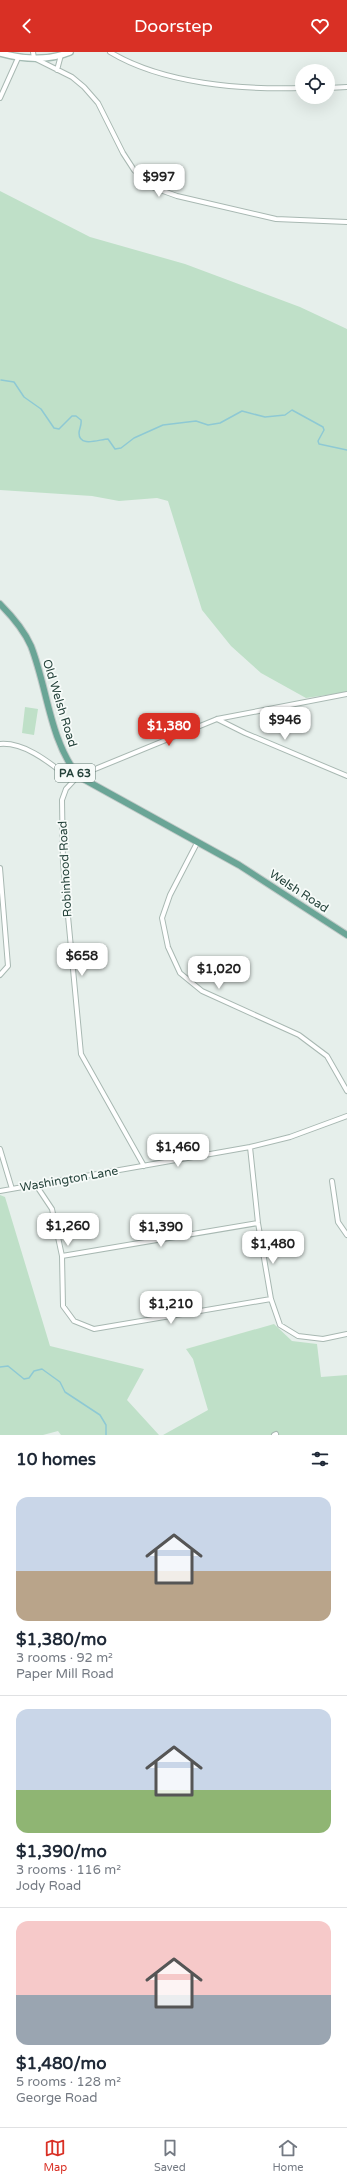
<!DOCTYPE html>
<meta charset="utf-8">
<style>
body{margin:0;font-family:"Varela Round",sans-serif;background:#f6f6f7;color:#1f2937;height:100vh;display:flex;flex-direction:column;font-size:15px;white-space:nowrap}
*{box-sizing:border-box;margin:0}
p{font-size:13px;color:#747a83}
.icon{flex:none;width:22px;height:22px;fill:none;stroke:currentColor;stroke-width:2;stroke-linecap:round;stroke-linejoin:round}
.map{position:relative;height:1383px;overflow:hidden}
.drawer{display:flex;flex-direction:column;background:#fff;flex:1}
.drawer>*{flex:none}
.tools{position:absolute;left:295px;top:12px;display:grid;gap:8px}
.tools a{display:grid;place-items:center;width:40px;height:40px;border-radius:50%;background:#fff;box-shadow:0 4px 16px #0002;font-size:20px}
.price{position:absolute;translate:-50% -34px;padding:0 9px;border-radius:8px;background:#fff;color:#222;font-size:13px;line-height:26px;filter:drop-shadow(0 1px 2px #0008)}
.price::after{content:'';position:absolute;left:50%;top:24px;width:12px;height:9px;margin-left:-6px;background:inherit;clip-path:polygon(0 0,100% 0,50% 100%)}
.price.current{background:#d93025;color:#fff}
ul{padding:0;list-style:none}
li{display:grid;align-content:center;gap:8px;height:212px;padding:0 16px}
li+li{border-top:1px solid #e0e1e3}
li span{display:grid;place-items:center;height:124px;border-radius:12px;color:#555}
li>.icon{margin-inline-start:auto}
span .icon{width:72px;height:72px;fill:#fffc;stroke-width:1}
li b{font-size:17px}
h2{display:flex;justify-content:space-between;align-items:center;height:48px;padding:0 16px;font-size:17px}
header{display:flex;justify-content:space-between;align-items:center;height:52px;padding:0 16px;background:#d93025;color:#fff;font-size:18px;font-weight:600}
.dock{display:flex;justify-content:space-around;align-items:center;height:56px;border-top:1px solid #e0e1e3;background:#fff;font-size:11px;color:#747a83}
.dock a{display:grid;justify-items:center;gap:2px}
.dock .current{color:#d93025}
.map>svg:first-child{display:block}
.green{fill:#bfe0c8}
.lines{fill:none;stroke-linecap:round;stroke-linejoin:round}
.stream{stroke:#8ec9d4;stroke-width:1.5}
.minor-casing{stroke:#a8b8b2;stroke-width:6}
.secondary-casing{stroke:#a4bbb3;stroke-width:8}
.primary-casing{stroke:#c2cac8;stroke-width:8}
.minor{stroke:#fff;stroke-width:4}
.secondary{stroke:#fff;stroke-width:5.5}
.primary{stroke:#6aa596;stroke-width:6}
.labels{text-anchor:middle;stroke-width:3.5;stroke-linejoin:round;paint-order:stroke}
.shield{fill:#f7fbf9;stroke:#637a73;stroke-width:1}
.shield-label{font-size:11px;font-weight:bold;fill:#24423a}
.street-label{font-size:12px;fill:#24423a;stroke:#f7fbf9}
</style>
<header><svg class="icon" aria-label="back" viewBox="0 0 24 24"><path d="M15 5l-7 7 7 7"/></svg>Doorstep<svg class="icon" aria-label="heart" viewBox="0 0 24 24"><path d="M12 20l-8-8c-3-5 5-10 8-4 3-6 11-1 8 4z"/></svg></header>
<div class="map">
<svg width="347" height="1383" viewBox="0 0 347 1383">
<rect width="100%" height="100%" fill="#e6efeb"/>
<path class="green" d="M0,139L90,185L185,212L300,255L347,277V640L306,646L261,621L231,594L202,558L168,449L157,446L119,449L92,444L0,438Z
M25,655L38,657L34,683L22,681Z
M0,1143L5,1145L50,1294L144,1317L127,1348L159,1383H61L58,1379L43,1383H0Z
M274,1272L292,1289L317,1292L321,1325L347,1323V1383H163L208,1358L193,1307L186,1297Z"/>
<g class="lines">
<path class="stream" d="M1,328L14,330L24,345L41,357L54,376L59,377L72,364H76L81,368C82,373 79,377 79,381C79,396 100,387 108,387L115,397L121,396L134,386L163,373L196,369L208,373L220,371L242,359L265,365L285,363L292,358L323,375L324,378L318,389L319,392L347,398
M0,1315L8,1314L24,1327L29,1326L34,1319L42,1317L60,1330L65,1340L100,1363L106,1373V1383"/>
<g class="minor-casing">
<path id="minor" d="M33,0L34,6L72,25L84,35L98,51L123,101L134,118L152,135L177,144L276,167L347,170
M110,0C163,32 242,38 302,36
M57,18L61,3
M328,36L347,35
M0,46L18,6
M217,667L245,681L347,724
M0,692C25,690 50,711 68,725L78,724L217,667L347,642
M78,724L66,737L62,748L63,811L81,1002L144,1114
M197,791L170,843L162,866L168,895L180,921L202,939L299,983L327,1004L347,1039
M0,816L8,914L0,923
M250,1095L258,1171L271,1247L280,1273L298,1284L323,1287L347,1282
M0,1097L12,1137
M332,1129L338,1170L347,1183
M36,1133L52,1157L62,1204L63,1254L74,1269L94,1277L271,1247
M0,1139L250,1095L290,1085L347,1064
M62,1204L258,1171
M274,1383L276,1382"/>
</g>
<g class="secondary-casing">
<path id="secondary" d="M0,1C22,7 48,9 70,0"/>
</g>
<g class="primary-casing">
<path id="primary" d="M0,552C12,564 24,578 31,594C48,638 49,686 78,724L239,813L347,883"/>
</g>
<use href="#minor" class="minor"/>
<use href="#secondary" class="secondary"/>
<use href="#primary" class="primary"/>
</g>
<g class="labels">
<rect class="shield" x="55" y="712" width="40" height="18" rx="3"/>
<g class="shield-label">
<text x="75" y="725">PA 63</text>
</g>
<g class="street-label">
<text transform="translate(60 651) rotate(73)" y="4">Old Welsh Road</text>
<text transform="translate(65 817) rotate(-93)" y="4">Robinhood Road</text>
<text transform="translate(299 839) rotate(33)" y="4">Welsh Road</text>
<text transform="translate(69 1127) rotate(-10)" y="4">Washington Lane</text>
</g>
</g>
</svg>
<div class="tools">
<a><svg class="icon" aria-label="locate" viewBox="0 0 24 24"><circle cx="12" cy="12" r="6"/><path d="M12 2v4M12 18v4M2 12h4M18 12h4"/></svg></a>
</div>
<b class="price" style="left:159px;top:146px">$997</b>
<b class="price" style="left:285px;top:689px">$946</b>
<b class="price current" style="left:169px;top:695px">$1,380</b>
<b class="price" style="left:82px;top:925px">$658</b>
<b class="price" style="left:219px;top:938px">$1,020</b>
<b class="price" style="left:178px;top:1116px">$1,460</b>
<b class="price" style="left:68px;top:1195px">$1,260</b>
<b class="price" style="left:161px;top:1196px">$1,390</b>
<b class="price" style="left:273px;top:1213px">$1,480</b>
<b class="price" style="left:171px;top:1273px">$1,210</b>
</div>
<section class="drawer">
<h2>10 homes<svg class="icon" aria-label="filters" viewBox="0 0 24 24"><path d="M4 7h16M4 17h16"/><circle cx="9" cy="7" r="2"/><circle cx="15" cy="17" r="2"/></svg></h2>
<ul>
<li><span style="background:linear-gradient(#c9d6e8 60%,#b9a48a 0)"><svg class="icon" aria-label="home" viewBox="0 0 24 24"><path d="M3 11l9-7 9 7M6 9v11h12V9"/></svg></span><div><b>$1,380/mo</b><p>3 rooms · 92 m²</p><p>Paper Mill Road</p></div></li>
<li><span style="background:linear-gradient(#c9d6e8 65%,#8fb573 0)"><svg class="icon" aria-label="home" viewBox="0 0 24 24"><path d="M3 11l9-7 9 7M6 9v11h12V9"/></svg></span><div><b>$1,390/mo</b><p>3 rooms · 116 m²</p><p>Jody Road</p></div></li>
<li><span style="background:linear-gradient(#f6c9c9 60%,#9aa5b1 0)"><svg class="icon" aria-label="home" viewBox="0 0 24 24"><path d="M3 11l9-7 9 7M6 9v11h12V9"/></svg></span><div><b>$1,480/mo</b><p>5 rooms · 128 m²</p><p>George Road</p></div></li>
</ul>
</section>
<nav class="dock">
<a class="current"><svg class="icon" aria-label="map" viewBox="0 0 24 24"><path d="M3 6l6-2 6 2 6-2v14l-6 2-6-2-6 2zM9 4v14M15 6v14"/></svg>Map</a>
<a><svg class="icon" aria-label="saved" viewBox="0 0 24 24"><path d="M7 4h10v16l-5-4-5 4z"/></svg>Saved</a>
<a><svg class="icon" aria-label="home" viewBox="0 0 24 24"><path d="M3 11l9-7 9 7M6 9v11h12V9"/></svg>Home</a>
</nav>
